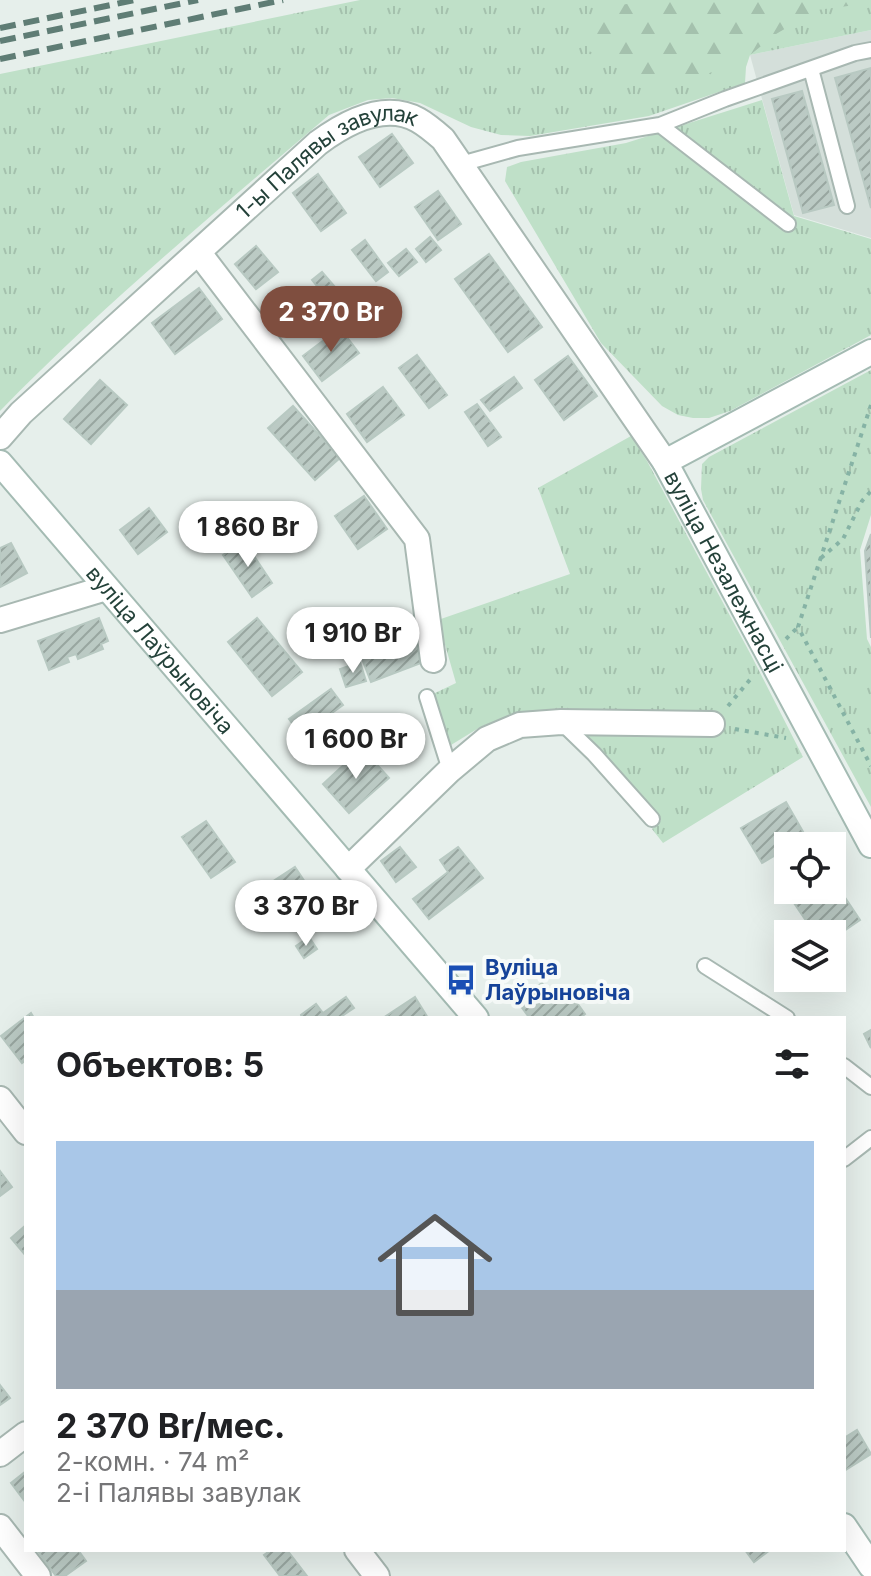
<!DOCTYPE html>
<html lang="ru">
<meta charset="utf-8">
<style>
body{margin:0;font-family:Inter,sans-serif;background:#f6f6f6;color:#202124;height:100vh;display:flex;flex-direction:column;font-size:30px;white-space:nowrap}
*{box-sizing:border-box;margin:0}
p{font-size:26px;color:#757577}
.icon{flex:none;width:44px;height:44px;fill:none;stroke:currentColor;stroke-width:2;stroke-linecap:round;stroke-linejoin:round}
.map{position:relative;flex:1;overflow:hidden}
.details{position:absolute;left:24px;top:1016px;width:822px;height:536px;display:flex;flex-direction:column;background:#fff;border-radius:0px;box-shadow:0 8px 32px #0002}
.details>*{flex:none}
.fabs{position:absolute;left:774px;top:832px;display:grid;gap:16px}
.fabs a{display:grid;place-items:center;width:72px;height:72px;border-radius:0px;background:#fff;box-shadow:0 8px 32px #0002;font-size:40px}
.price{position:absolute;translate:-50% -68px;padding:0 18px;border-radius:28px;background:#fff;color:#222;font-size:26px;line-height:52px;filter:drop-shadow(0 2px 4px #0008)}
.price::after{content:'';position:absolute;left:50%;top:48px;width:24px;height:18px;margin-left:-12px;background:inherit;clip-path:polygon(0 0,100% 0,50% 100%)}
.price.active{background:#7f4e3f;color:#fff}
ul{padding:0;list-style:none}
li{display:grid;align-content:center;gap:16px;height:424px;padding:0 32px}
li span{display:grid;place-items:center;height:248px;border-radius:0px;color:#555}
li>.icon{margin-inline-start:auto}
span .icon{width:144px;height:144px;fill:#fffc;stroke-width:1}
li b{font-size:34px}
h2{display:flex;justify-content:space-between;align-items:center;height:96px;padding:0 32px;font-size:34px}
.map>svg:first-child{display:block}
.built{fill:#d4dfda}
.grass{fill:url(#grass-tufts)}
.forest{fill:url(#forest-firs)}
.building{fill:url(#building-hatch);stroke:#b8c9c2;stroke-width:2}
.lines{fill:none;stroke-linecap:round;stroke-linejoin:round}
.service-casing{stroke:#a8b8b2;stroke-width:18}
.minor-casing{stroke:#a8b8b2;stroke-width:28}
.secondary-casing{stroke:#a4bbb3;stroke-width:28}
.path{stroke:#86b3a5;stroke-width:4;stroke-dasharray:4 6;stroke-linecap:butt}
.service{stroke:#fff;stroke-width:14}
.minor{stroke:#fff;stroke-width:24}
.secondary{stroke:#fff;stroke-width:24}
.rail{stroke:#5f7d75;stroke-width:6;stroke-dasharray:16 8;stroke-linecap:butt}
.labels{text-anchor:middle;stroke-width:8;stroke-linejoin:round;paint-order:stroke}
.street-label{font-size:22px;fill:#24423a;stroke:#f7fbf9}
.transit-label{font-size:22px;font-weight:bold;fill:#164399;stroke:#f7fbf9;text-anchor:start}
</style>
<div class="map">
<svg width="871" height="1576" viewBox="0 0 871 1576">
<defs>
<pattern id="grass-tufts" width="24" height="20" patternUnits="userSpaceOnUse" patternTransform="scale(2)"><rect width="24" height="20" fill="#bfe0c8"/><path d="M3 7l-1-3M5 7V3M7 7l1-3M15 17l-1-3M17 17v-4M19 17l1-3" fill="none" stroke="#a4c1ad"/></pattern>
<pattern id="forest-firs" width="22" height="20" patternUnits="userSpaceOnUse" patternTransform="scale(2)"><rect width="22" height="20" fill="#bfe0c8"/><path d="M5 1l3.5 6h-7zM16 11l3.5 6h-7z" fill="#a4c1ad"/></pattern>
<pattern id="building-hatch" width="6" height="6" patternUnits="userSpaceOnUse" patternTransform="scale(2)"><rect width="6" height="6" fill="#bbcac4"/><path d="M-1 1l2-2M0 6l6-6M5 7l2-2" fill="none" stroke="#98a6a0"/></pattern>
</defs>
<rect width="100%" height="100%" fill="#e6efeb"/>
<path class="built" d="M871,30V238L794,215L750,55Z"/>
<path class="grass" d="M360,0H871V30L750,55L746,67L745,83L649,116L530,136L501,135L471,127L420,103L392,98L368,100L329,115C217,211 103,305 0,411V74Z
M762,100L794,216L871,239V335L730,411L709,418H693L678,415L662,406L601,343L505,181L507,167L521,162L626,143Z
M871,370V515L860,550L867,639L871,647V807L703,500L701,489L702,464L709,457Z
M631,436L647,461L751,655L803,757L663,843L652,829L661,820L568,713L515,714L482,726L451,745L433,694L456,683L438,620L570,574L538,488Z"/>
<path class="forest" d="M653,0H871V3L817,10L776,34L750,55L696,79L643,77L589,51L607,7Z"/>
<path class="building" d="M871,68V208L835,78Z
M802,91L834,205L803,213L772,99Z
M392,134L413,163L380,187L359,157Z
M318,174L346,213L321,231L293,193Z
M438,191L461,224L438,240L415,207Z
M430,237L441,250L426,262L416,249Z
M365,240L388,272L376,281L352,250Z
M256,246L278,272L256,289L235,264Z
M406,249L417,262L399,276L388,263Z
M489,254L542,327L508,352L455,279Z
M322,272L353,308L342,317L312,280Z
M199,288L222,319L175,354L152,323Z
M340,328L359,353L322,381L303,356Z
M417,355L447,395L429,408L399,368Z
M568,356L597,396L564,420L535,380Z
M514,377L522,388L490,411L481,400Z
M100,380L127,405L91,444L64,419Z
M383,387L404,415L367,442L347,414Z
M477,404L501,437L488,446L465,412Z
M293,406L340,458L315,480L268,428Z
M364,496L387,529L358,549L335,516Z
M149,508L167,532L138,554L120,530Z
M871,534V638L865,551Z
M244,541L272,583L252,597L223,555Z
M11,543L27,573L0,587V548Z
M411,616L429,660L371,682L354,638Z
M99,618L108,641L101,644L103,649L78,659L76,654L67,657L69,662L49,670L38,641Z
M257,618L302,672L272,696L228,642Z
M338,618L346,640L332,646L324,624Z
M360,662L366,681L346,687L340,669Z
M331,689L343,705L301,735L289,719Z
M362,748L389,778L349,813L323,784Z
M786,802L806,837L762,863L741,828Z
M206,821L235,862L211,878L182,837Z
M400,847L416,867L396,882L381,861Z
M458,847L483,878L429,919L413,899L448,872L440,860Z
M295,867L307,885L270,909L258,891Z
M832,878L860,920L832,939V934H815L794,903L812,890H832Z
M309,904L320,920L299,934L288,918Z
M309,937L317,949L304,958L296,946Z
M542,983L553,1000L567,989L585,1014L580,1018H526L528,1016L517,1001Z
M346,997L354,1008L339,1018H302L301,1015L316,1004L323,1013Z
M415,997L428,1018H383Z
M31,1013L34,1018H26V1060L22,1063L1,1036Z
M871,1030V1048L864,1034Z
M0,1171L12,1187L0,1196Z
M26,1225V1256L11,1238Z
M0,1385L10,1398L0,1405Z
M857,1430L871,1454L844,1471V1438Z
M26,1471V1503L11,1483Z
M37,1550H78L86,1561L65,1576H56Z
M271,1550H287L307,1576H280L264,1555Z
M745,1550H770L754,1562Z"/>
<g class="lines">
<g class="service-casing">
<path id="service" d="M811,69L847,206
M660,125L788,224
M461,164L518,148L660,125L725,99L855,53L871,50
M427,697L450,770
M562,723L594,754L652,819
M705,966L787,1018
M844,1066L871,1087
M844,1159L871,1138"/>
</g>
<g class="minor-casing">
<g id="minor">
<path d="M199,253L417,539L433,660"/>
<path id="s1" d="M0,437L21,413L318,143C345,123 384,101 418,120C427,125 435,132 443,139L665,462"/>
<path d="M0,620L106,588"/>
<path d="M348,869L450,770L487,739L520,725L561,722L712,724"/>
<path d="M0,1099L26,1132"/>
<path d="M0,1454L26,1434"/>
<path d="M0,1527L38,1576"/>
<path d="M357,1550L377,1576"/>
</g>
</g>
<g class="secondary-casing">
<g id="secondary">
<path id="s2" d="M871,352L665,462L871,845"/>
<path id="s3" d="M0,463L476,1018"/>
<path d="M844,1526L871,1566"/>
</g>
</g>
<path class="path" d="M871,405L798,627L871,766
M821,558L843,539L862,501L871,491
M786,639L798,627
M728,706L753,676
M735,729L786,738"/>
<use href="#service" class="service"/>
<use href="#minor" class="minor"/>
<use href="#secondary" class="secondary"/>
<path class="rail" d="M0,28L135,0
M0,41L198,0
M0,59L283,0"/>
</g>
<defs>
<g id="bus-bare" transform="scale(2.4)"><path d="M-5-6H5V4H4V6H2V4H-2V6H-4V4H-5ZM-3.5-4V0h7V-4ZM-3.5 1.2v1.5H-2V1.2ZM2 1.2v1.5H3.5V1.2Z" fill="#1a4fb4" stroke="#f7fbf9" stroke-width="2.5" paint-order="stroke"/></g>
</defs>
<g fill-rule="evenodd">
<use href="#bus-bare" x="461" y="980"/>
</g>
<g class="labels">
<g class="street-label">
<text dy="8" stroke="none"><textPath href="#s1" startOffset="434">1-ы Палявы завулак</textPath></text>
<text dy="8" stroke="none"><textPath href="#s2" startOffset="358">вуліца Незалежнасці</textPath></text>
<text dy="8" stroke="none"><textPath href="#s3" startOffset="246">вуліца Лаўрыновіча</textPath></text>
</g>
<g class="transit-label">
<text x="485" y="975">Вуліца<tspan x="485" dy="25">Лаўрыновіча</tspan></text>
</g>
</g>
</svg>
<div class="fabs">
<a><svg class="icon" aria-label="locate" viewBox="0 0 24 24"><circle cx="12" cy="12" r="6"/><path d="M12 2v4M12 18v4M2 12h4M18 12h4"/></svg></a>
<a><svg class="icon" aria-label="layers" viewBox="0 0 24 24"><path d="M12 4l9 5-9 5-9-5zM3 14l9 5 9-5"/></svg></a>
</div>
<b class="price active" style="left:331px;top:354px">2 370 Br</b>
<b class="price" style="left:248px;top:569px">1 860 Br</b>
<b class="price" style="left:353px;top:675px">1 910 Br</b>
<b class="price" style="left:356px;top:781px">1 600 Br</b>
<b class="price" style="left:306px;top:948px">3 370 Br</b>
<section class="details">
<h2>Объектов: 5<svg class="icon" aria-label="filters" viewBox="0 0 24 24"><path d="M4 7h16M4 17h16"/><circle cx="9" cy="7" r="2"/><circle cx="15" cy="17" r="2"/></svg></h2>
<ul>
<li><span style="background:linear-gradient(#a9c7e8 60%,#9aa5b1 0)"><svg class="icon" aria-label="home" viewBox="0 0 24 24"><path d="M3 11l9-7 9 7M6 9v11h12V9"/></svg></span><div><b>2 370 Br/мес.</b><p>2-комн. · 74 m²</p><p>2-і Палявы завулак</p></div></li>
</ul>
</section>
</div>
